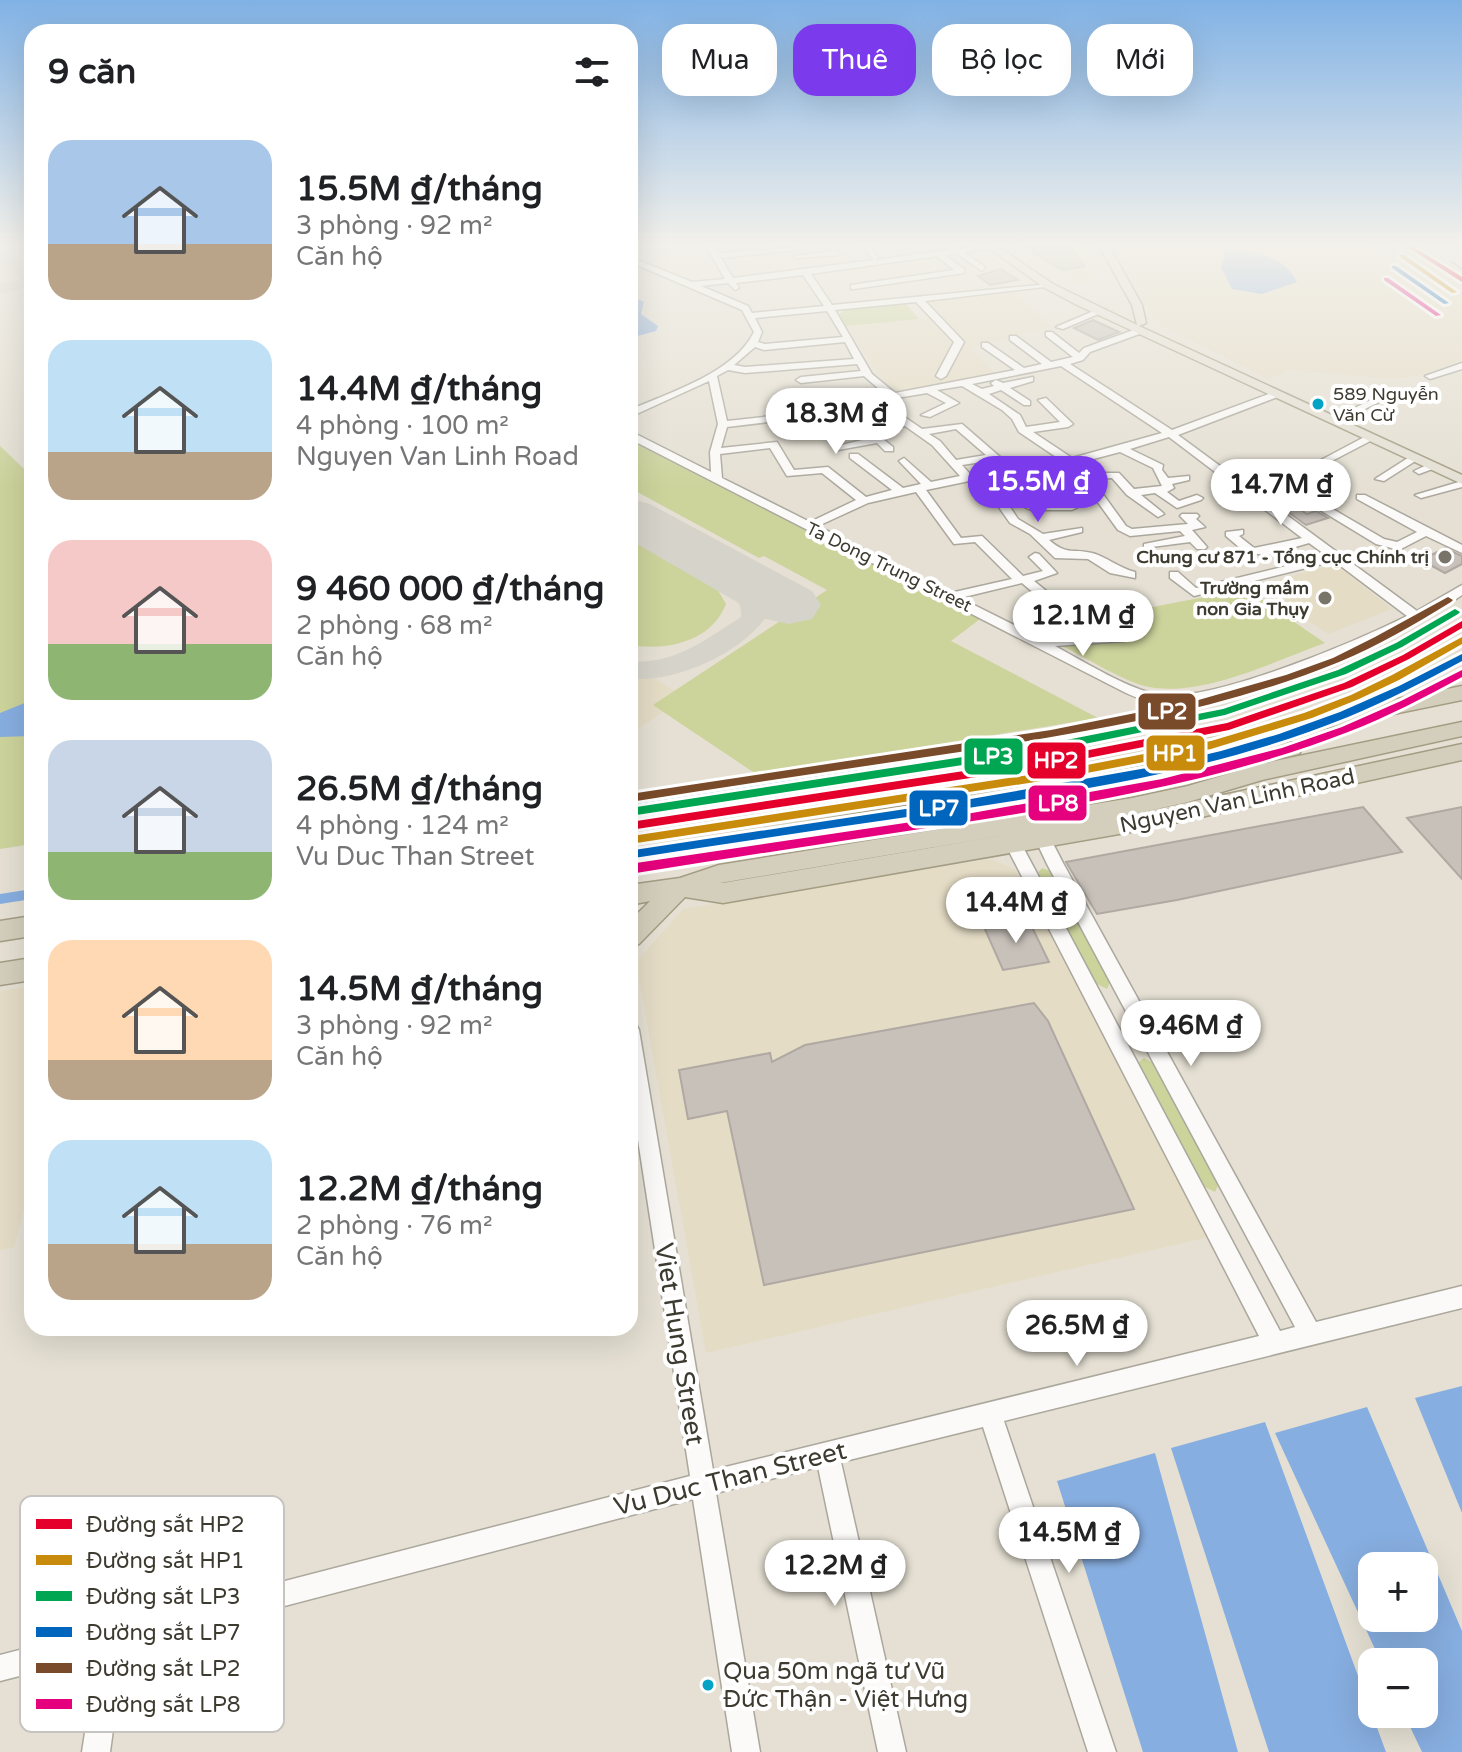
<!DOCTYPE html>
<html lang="vi">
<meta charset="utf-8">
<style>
body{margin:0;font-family:"Varela Round",sans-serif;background:#f2f2f2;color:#202124;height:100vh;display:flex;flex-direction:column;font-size:30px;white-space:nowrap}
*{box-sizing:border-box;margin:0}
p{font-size:26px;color:#757577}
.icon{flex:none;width:44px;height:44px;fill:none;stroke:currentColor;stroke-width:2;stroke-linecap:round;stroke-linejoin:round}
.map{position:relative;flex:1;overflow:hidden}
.drawer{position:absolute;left:24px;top:24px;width:614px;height:1312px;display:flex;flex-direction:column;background:#fff;border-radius:24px;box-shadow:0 8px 32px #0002}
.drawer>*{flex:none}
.top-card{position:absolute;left:662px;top:24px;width:680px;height:72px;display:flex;gap:16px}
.buttons{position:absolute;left:1358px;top:1552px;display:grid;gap:16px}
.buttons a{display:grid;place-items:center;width:80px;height:80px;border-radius:16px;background:#fff;box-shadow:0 8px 32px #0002;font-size:40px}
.price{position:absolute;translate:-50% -68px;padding:0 18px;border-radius:28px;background:#fff;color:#222;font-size:26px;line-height:52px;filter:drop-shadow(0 2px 4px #0008)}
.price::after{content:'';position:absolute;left:50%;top:48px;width:24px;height:18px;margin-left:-12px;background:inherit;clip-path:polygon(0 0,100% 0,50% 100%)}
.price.current{background:#7c3aed;color:#fff}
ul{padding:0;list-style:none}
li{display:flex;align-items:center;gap:24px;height:200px;padding:0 24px}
li span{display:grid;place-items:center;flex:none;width:224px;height:160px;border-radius:24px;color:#555}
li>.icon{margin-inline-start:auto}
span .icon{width:96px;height:96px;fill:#fffc;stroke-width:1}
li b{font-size:34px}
h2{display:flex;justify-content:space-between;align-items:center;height:96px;padding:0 24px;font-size:34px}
.pill{padding:0 28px;border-radius:24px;background:#fff;box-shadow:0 8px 32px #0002;font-size:28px;line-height:72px}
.pill.current{background:#7c3aed;color:#fff}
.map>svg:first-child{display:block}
.built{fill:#e4dcc5}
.green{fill:#ccd39b}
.water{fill:#87aee0;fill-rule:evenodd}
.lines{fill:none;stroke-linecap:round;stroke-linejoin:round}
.stream{stroke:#87aee0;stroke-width:2}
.canal{fill:#87aee0;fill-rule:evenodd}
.taxiway{fill:#d6d3ca;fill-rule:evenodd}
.runway{fill:#d6d3ca;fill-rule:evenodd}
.building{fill:#c8c1ba;stroke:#b0a9a3;stroke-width:2}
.minor-casing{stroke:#aba79d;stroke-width:3}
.major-casing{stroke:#a49d84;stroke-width:3}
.highway-casing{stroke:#a49d84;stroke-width:3}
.minor{fill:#fbfaf8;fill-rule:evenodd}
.major{fill:#e4e0d4;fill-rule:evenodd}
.highway{fill:#d4cfbc;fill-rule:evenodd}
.rail{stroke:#c7c6c2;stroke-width:2;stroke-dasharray:9 4;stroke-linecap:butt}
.rail-1-casing{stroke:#fff;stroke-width:6}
.rail-2-casing{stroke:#fff;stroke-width:6}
.rail-3-casing{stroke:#fff;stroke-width:6}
.rail-4-casing{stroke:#fff;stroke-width:6}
.rail-5-casing{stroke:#fff;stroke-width:6}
.rail-6-casing{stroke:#fff;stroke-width:6}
.rail-1{fill:#e4002b;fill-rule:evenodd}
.rail-2{fill:#c88b0c;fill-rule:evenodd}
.rail-3{fill:#00a651;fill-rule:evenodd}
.rail-4{fill:#0065bd;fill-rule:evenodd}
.rail-5{fill:#7a4b2a;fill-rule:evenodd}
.rail-6{fill:#e5007d;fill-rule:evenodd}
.bus-dot{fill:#03a3c6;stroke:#fff;stroke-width:3}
.poi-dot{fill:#787469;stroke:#fff;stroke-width:3}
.labels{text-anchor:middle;stroke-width:8;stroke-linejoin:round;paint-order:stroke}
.far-bus-label{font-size:18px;fill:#3d3a30;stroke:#fff;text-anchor:start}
.far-poi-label{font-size:18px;font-weight:bold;fill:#3d3a30;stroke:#fff;text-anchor:end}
.far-street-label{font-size:18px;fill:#3d3a30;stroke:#fff}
.street-label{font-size:22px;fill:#3d3a30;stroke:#fff}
.near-bus-label{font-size:24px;fill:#3d3a30;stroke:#fff;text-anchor:start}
.near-street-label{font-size:26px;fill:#3d3a30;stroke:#fff}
.key{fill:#fff;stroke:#c5c4c1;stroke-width:2}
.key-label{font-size:22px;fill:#3d3a30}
.line-badge{stroke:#fff;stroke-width:3}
.badge-label{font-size:22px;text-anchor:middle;font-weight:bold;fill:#fff}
</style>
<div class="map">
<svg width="1462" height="1752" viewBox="0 0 1462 1752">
<rect width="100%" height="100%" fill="#e5e0d3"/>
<path class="built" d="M1029,244H1077L1098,280L1075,284L1018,245Z
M1105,244H1365L1380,254L1425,271L1462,293V360L1422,375L1392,379L1291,370L1268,379L1158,323Z
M1392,244H1417L1462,275V288Z
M1015,292L1051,327L971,348L997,375L897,390L888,388L846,326L939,317L926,302Z
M1335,564L1392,609L1328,634L1255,586Z
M630,662L675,691L653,705L663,712L630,734Z
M990,859L1015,869L1209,1237L706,1353L636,962L683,909Z
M32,986V1179L14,1247L0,1250V991Z"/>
<path class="green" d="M906,304L919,319L846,326L838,315L845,310Z
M630,440L980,619L951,641L1098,718L756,774L653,705L827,590L764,556L759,558L630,488Z
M0,446L23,468L32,465V844L0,849Z
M630,537L716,587L726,604C711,642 667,651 630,645Z
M1246,589L1325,643C1274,661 1204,697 1149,687C1126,683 1083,656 1060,645L1125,641L1144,630L1137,610Z
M1042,868L1053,872L1111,980L1107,989L1095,983L1037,874Z
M1144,1058L1157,1065L1220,1181L1215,1192L1201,1185L1140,1069L1139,1062Z"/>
<path class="water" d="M1241,251C1263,253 1287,260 1297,282L1262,294L1232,289L1221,267L1225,252Z
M630,295L644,302L641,314L658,326L656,331L630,338Z
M32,700V736L0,737V713Z
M1462,1386V1513L1415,1398Z
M1367,1407L1462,1631V1752H1422L1404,1714H1424V1662H1381L1275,1433ZM1372,1566H1424V1618H1372Z
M1265,1422L1372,1714L1386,1752H1269L1171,1448Z
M1155,1453L1238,1752H1143L1057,1481Z"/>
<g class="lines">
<path class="stream" d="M1452,262L1462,269"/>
<path class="canal" d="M1159,718L1164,722L1163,725L630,810V802Z
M32,889V899L0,904V894Z"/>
<path class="taxiway" d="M0,252L32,271V286L0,294V284L22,279L0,264Z
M726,563C746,568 763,595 768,614C744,653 675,683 630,679V661C674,665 705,640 741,617C743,597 725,585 714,570L718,565Z"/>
<path class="runway" d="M630,499L650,504L812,591L821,605L812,619L789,624L766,619L630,540Z"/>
</g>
<path class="building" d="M1048,244H1061L1073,251L1084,266L1062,270L1025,247Z
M1001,269L1018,280L990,285L978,276Z
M1093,320L1119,332L1098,340L1074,328Z
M1290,503L1307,514L1316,511L1328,518L1306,525L1280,506Z
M1445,548L1462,556V564L1445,573L1421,560Z
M1363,807L1402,852L1177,900L1097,914L1066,862Z
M1462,807V879L1407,818Z
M1028,919L1049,962L1003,970L984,927Z
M1034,1003L1048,1021L1134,1209L764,1285L727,1111L688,1119L679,1070L770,1053L772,1062L805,1045Z"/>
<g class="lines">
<g class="minor-casing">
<path id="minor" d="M705,244H713L719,253L793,248L797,250L721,258L733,278L874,260L861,244H869L878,258L875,260L993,244V248L964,252L985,267L982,271L956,253L945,255L964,269V273L854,289H851V285L954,270L937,256L811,274L832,305L1049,284L1053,286L925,301L964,342L946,376L941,379L936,376L954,342L916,302L835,310L872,374L895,393L1015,370L982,347V343H988L1024,368L1042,364L1010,340V336H1016L1051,362L1073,357L1046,336V332H1052L1079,353L1084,348L1139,328L1142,329V333L1090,352L1083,360L1070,364L1172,430L1274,392H1280V396L1178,435L1417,611L1462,585V595C1403,636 1329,662 1261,684C1232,693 1202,703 1171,704C1155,705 1139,699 1124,692L630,439V432L634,433L711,472L710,452L718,424L709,381L630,417V410C670,392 734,373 754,332L742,310L630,262V257L692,282L725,279ZM803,275L824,306L752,313L748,306L701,286L728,283L735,290L739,288L736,283ZM827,311L843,337L765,344L758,342L762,332L755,318ZM845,342L854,359L745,367L734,365L755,347L764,350ZM857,364L861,371L801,377L796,380L801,383L864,376L887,396L879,401V408L898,421L864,428L831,400L826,403L843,419L818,421L810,414L805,397L800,394L795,397L799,413L727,421L717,376L728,370L745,373ZM1061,366L1162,433L1072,458L1033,432L1068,427L1073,424L1046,398L1038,400L1060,422L1026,427L1020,415L989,394L1001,390L1024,405H1030V401L1010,388L1033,381V377L1003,383L996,380L991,383L994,386L982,389L972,384ZM962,386L1002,410L1012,419L1019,432L1062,461L1042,466L970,474L962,465L995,460L1000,457L962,424L922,429L887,405L897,398L927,393L946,403L921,415L930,417L959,403L937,390ZM803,418C817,431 832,427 849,423L862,434L905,426L932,445L960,476L931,482L904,458L899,461L921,484L903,488L858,454H850V458L892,490L866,497L828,467L794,470L777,442L721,448L727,427ZM956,429L986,455L956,460L940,441L929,434ZM1169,437L1302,538L1254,548L1239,536L1243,534V530L1226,532V536L1247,554H1271L1309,543L1327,556L1196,588L1178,572H1170V578L1194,596L1334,561L1407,616C1357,641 1214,702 1161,695C1131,691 1083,661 1055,646L1124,641L1130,637L1129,634L1041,639L1030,634L1067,622V616H1059L1020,628L960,598L1022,583L1042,600H1050V594L1034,581L1057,573L1039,554L1035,553L1029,557L1043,571L1023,576L982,536L961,538L926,490L979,479L1010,523L1030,534L1055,558L1088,559L1110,573L1135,578V572C1119,568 1105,556 1092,553C1071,548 1068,556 1049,540L1082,532V528L1043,534L1018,519L1010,507L1022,506L1031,510H1072L1078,507L1076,505L1034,504L1024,499L1005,501L989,478L1042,472L1081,479L1118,530L1130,536L1180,531L1185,536L1144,544V548L1190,542L1197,549H1205L1207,547L1192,530L1205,527L1196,519L1199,516L1197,514H1182L1180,516L1188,524L1132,529L1126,526L1092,479L1112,478L1127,495L1158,517L1164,514L1162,512L1141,495L1155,493L1177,508L1201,500L1203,498L1197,495L1179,501L1167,492L1174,488L1172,484L1189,480V476L1168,478L1162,470L1163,465L1130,449ZM770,448L787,476L822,473L856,500L810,522L722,478L720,454ZM1120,452L1153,468L1162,486L1134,489L1119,473H1084L1055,469ZM916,492L954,544L975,542L1012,579L950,593L818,526L868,503Z
M837,251L840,255L797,258L793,256Z
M1096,310L1103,312L1063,329L1056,327Z
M1462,363V369L1430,379L1425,376Z
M1379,396L1387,398L1345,419L1336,417Z
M1370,434L1375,437L1374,439L1330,462L1321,460Z
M879,436L893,447V451H885L877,443L838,450L833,447Z
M1411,456L1420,458L1384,481L1375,479Z
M1431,463L1436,466L1435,468L1419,474L1414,471Z
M1283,480L1384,539L1397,542L1417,532L1357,499V495H1365L1462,545V553L1426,536L1399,550L1376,544L1279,485L1278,483Z
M1462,481V487L1421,498L1415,495Z
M1038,822L1043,824L1063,863L1316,1322L1462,1286V1308L1004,1421L1116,1752H1088L983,1427L841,1462L906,1752H878L818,1467L716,1493L760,1752H732L693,1499L124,1648L110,1752H82L97,1656L0,1681V1655L690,1476L630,1088V1022L636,1024L639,1030L713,1470L1259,1336L999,832L1007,826L1015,832L1280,1331L1295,1327L1047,864L1030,828Z"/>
</g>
<g class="major-casing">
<path id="major" d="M983,244H994L1053,284L1137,325L1132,305L1098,244H1108L1142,305L1146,323L1139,326L1462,475V484L1077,305L1045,288Z"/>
</g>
<g class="highway-casing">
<path id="highway" d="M1462,686V700L1149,764L1291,742L1299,744L1302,749L1299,754L1291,756L1146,780L1138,778L1135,772L1144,765L630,850V832L1105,757Z
M1462,722V736L1262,780L1188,802L1134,814L1462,744V760L1142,830L723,903L685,897L639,944L630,947V921L650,901L630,905V885L680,878L719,865L1132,798L1188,786L1261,764ZM1083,822L723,883H720Z
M32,916V936L0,941V921Z
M32,958V980L0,985V963Z"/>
</g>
<use href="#minor" class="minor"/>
<use href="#major" class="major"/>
<use href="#highway" class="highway"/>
<path class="rail" d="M1415,244L1462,276"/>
<g class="rail-1-casing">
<path id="rail-1" d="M1403,244H1409L1462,277V282Z
M1462,621V628L1409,659L1352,687L1229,730L1043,767L630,830V822L1043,759L1227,723L1344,683L1403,655Z"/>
</g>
<g class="rail-2-casing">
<path id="rail-2" d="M1400,255H1404L1457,292L1452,293L1400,257Z
M1462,637V644L1399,680L1359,699L1312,718L1211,749L1061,778L630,844V836H632L1061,770L1211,741L1304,713L1351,695L1392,675Z"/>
</g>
<g class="rail-3-casing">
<path id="rail-3" d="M1455,609L1460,612L1458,614L1402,647L1346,674L1225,715L1041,753L630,816V808L1041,745L1223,709L1338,670L1396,643Z"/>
</g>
<g class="rail-4-casing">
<path id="rail-4" d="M1392,266H1396L1449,303L1444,304L1392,268Z
M1462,654V661C1425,681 1387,701 1348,717C1215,771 1069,793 928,814C830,828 732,843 634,858L630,857V851L634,850L965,800L1158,766L1221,751L1279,734L1340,712L1399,686Z"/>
</g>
<g class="rail-5-casing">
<path id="rail-5" d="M1448,597L1453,600L1451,602C1415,624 1378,646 1339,662C1222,710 1097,730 973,750C859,767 744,784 630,802V794L1051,730L1195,701L1286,675L1333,658L1375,637Z"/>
</g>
<g class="rail-6-casing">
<path id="rail-6" d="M1384,278H1388L1441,315L1436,316L1384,280Z
M1462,670V677C1425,697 1387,717 1348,732C1219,782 1083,804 947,825C843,841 740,856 636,873L632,871L630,868L632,865L636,863L972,813L1162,779L1282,748L1342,727L1401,701Z"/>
</g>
<use href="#rail-1" class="rail-1"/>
<use href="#rail-2" class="rail-2"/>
<use href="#rail-3" class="rail-3"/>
<use href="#rail-4" class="rail-4"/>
<use href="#rail-5" class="rail-5"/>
<use href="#rail-6" class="rail-6"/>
</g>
<linearGradient id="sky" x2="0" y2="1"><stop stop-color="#81b2e5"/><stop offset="0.5" stop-color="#f3f1eb"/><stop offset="1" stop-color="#f3f1eb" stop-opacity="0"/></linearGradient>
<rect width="1462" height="489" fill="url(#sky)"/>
<g class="bus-dot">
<circle cx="1318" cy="404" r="7"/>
<circle cx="708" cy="1685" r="7"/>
</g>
<g class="poi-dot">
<circle cx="1445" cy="557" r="8"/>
<circle cx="1325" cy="598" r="8"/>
</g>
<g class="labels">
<g class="far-bus-label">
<text x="1333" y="400">589 Nguyễn<tspan x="1333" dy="21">Văn Cừ</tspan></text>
</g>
<g class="far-poi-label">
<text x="1429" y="563">Chung cư 871 - Tổng cục Chính trị</text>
<text x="1309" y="594">Trường mầm<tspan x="1309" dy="21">non Gia Thụy</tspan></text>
</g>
<g class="far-street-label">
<text transform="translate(889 567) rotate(26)" y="6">Ta Dong Trung Street</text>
</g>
<g class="street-label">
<text transform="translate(1237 800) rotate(-12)" y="8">Nguyen Van Linh Road</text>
</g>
<g class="near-bus-label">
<text x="723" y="1679">Qua 50m ngã tư Vũ<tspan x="723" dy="28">Đức Thận - Việt Hưng</tspan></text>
</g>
<g class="near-street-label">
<text transform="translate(680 1344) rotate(81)" y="9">Viet Hung Street</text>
<text transform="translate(730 1478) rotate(-14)" y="9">Vu Duc Than Street</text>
</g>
</g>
<rect x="20" y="1496" width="264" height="236" rx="12" class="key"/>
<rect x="36" y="1519" width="36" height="10" fill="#e4002b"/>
<rect x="36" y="1555" width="36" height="10" fill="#c88b0c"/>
<rect x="36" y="1591" width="36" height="10" fill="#00a651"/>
<rect x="36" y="1627" width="36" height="10" fill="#0065bd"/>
<rect x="36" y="1663" width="36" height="10" fill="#7a4b2a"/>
<rect x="36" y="1699" width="36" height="10" fill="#e5007d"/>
<g class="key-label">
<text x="86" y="1532">Đường sắt HP2</text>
<text x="86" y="1568">Đường sắt HP1</text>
<text x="86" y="1604">Đường sắt LP3</text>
<text x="86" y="1640">Đường sắt LP7</text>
<text x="86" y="1676">Đường sắt LP2</text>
<text x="86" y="1712">Đường sắt LP8</text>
</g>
<g class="line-badge">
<rect x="1137" y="692" width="60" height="39" rx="8" fill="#7a4b2a"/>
<rect x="1145" y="734" width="61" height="38" rx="8" fill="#c88b0c"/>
<rect x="963" y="737" width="61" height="39" rx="8" fill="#00a651"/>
<rect x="1026" y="741" width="61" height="39" rx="8" fill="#e4002b"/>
<rect x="1027" y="784" width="61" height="38" rx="8" fill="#e5007d"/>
<rect x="908" y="789" width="61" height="38" rx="8" fill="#0065bd"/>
</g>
<g class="badge-label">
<text x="1167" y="719">LP2</text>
<text x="1175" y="761">HP1</text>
<text x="993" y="764">LP3</text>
<text x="1056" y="768">HP2</text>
<text x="1058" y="811">LP8</text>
<text x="939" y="816">LP7</text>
</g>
</svg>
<div class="buttons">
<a>+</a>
<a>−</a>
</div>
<b class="price" style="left:836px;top:456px">18.3M ₫</b>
<b class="price current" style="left:1038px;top:524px">15.5M ₫</b>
<b class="price" style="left:1281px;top:527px">14.7M ₫</b>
<b class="price" style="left:1083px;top:658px">12.1M ₫</b>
<b class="price" style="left:1016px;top:945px">14.4M ₫</b>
<b class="price" style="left:1191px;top:1068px">9.46M ₫</b>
<b class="price" style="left:1077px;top:1368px">26.5M ₫</b>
<b class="price" style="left:1069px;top:1575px">14.5M ₫</b>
<b class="price" style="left:835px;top:1608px">12.2M ₫</b>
<div class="top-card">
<a class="pill">Mua</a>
<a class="pill current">Thuê</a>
<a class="pill">Bộ lọc</a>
<a class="pill">Mới</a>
</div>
<section class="drawer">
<h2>9 căn<svg class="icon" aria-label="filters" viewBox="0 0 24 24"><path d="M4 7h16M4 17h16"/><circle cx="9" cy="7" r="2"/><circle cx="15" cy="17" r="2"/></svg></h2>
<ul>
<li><span style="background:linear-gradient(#a9c7e8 65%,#b9a48a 0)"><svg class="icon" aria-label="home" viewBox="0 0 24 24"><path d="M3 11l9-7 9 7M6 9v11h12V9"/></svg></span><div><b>15.5M ₫/tháng</b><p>3 phòng · 92 m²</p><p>Căn hộ</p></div></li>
<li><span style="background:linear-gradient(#bfe0f5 70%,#b9a48a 0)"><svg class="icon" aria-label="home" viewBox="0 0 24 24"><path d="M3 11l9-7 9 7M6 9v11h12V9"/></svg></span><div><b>14.4M ₫/tháng</b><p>4 phòng · 100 m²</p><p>Nguyen Van Linh Road</p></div></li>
<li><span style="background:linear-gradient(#f6c9c9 65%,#8fb573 0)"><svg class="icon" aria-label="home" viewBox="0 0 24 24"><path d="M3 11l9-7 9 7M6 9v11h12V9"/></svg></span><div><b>9 460 000 ₫/tháng</b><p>2 phòng · 68 m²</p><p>Căn hộ</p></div></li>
<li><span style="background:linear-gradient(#c9d6e8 70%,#8fb573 0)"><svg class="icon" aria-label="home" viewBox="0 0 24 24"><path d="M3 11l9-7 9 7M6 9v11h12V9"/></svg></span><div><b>26.5M ₫/tháng</b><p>4 phòng · 124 m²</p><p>Vu Duc Than Street</p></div></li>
<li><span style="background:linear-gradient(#ffd9b3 75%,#b9a48a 0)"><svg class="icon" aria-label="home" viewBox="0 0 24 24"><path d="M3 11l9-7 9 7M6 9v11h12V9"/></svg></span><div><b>14.5M ₫/tháng</b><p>3 phòng · 92 m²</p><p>Căn hộ</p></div></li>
<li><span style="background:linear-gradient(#bfe0f5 65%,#b9a48a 0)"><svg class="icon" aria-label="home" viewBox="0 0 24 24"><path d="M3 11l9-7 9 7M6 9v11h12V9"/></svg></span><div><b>12.2M ₫/tháng</b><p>2 phòng · 76 m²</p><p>Căn hộ</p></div></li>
</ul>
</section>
</div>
